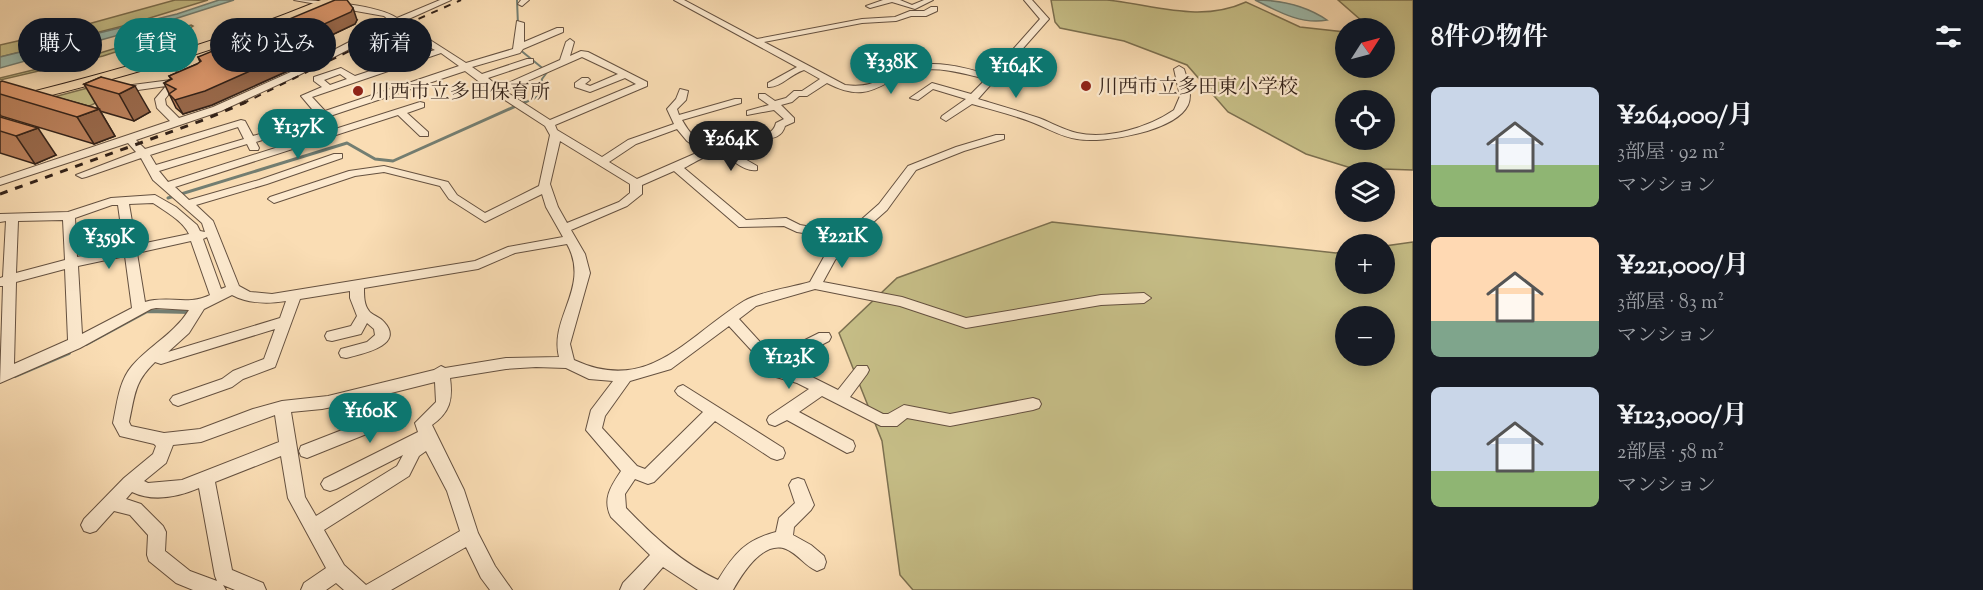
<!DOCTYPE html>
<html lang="ja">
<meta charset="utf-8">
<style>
body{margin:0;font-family:"Sorts Mill Goudy","Noto Serif JP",serif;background:#20242c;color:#f1f3f6;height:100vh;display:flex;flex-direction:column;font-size:22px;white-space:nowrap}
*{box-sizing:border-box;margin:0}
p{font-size:20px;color:#9ea1a6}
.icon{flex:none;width:33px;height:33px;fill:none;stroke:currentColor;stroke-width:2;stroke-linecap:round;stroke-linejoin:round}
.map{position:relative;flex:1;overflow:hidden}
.panel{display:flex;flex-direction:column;background:#171b24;width:570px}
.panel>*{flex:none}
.guide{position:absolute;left:18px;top:18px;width:570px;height:54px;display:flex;gap:12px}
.needle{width:39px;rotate:54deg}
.buttons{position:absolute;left:1335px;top:18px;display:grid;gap:12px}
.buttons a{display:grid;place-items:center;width:60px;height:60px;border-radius:50%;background:#171b24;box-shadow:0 3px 15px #0003;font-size:30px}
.price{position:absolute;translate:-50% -51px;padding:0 14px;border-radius:21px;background:#0f766e;color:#fff;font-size:20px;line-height:39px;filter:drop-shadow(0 2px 3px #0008)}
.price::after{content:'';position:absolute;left:50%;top:36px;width:18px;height:14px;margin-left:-9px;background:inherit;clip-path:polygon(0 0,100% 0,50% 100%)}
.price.active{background:#222;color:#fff}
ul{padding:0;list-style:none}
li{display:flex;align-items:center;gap:18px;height:150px;padding:0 18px}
li span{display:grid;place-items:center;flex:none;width:168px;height:120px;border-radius:9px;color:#555}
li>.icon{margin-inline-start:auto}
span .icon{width:72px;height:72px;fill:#fffc;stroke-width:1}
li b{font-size:26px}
h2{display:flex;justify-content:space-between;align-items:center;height:72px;padding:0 18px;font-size:26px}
.tag{padding:0 21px;border-radius:27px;background:#171b24;box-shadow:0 3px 15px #0003;font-size:21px;line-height:54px}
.tag.active{background:#0f766e;color:#fff}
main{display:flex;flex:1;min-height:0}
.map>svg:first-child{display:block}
.green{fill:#c6be87;stroke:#7c7050;stroke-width:1.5;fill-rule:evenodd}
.water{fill:#9ebcae;stroke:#737e72;stroke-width:1.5}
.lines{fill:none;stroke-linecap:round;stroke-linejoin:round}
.stream-far2{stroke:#737e72;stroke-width:2}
.stream-far1{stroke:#737e72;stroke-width:3}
.stream{stroke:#737e72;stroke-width:4}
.minor-casing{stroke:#655140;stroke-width:2}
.highway-casing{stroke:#332219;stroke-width:2}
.minor{fill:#fce9ce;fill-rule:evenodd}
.highway{fill:#faddb4;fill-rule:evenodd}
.rail-far1{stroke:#332219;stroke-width:2;stroke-dasharray:7 7;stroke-linecap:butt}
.rail{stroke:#332219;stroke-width:3;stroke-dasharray:8 8;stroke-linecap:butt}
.wall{fill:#bb815c;stroke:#332219;stroke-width:1.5}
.shaded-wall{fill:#99694b;stroke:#332219;stroke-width:1.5}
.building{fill:#da966b;stroke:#332219;stroke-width:1.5}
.poi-dot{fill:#8f2418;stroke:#fce9ce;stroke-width:2}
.labels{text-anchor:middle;stroke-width:4.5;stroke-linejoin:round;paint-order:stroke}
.far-poi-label{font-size:20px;fill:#332219;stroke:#fce9ce;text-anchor:start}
</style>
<main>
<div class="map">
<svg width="1413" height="590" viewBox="0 0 1413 590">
<rect width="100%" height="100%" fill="#faddb4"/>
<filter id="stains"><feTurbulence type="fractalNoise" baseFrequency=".00333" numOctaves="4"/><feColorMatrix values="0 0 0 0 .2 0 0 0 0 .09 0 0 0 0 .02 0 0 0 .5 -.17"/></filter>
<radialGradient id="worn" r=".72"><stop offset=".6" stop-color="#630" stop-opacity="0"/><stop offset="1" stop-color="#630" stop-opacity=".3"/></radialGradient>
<path class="green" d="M175,0H208L127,25L0,57V45L70,29Z
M1051,0C1070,0 1089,0 1107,0C1155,5 1200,23 1246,2L1300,27L1345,32L1346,68H1384V28H1370L1338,0H1413V170L1351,168L1306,154L1228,112L1187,65L1124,41L1060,28L1055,22ZM1346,100H1384V140H1346Z
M191,25L193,26L190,28L103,56L0,80V78L87,57Z
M99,85L106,98L69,116L31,103Z
M1052,222L1336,253L1345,251L1346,284H1384L1385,246L1413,242V590H913L900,575L882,441L839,333L897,278ZM1346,316H1384V356H1346Z"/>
<path class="water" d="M219,0H234L162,23L0,68V57L177,14Z
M1255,0C1281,0 1305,5 1327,20C1301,25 1277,11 1255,0Z"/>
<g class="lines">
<path class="stream-far2" d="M517,0L518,25
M519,49L546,71
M522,104L539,96L542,79L548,71"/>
<path class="stream-far1" d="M168,198L347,143L375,159L393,161L525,102"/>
<path class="stream" d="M86,344L147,311L190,312
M15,376L69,353"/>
<g class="minor-casing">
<path id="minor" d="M294,0C318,0 379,5 397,18L440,0H451L402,22L466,63L513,49L517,21L524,23V42L557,28H563V32L523,49L520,53L472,67L482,74L527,59H533V63L488,78L499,87L560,60L566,42L570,39L574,42L570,56L581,51L588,52L647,82V86L555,125L557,130L602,157L628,140L674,124L667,109L676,99L680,89L688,91L686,100L677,109L679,115L735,99H741V103L682,120C688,131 700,146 713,148C727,150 741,137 754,134C758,133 764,135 768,133C773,131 775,127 776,123L784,119L774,110L747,115V111L769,105L759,98V94H765L775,101L786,98L794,91H802L820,79L804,70C791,74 780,88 768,87V83L797,67L674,0H684L757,39L862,19L895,17L910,11H924L931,7H937V11L926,16H911L896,21L862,23L764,42L845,85C876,89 880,76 906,68C934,59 963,67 990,75L1040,19L1024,0H1032L1049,19L978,99C998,105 1019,111 1039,118C1052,123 1064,130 1077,133C1108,140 1149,127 1174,110L1180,96L1174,69L1179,66L1184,69C1187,79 1193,94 1188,105C1176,131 1103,144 1077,139C1062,137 1049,129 1034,123C1014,115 993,110 972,104L946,121L941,118L942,116L966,99L933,89L918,100L910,98L932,83L971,94L986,79C965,74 943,67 922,70C882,75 875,108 827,83L807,96H799L792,102L781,105L794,118V122L785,126C781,140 769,138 758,140C749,142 739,148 731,151L757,166V170C740,173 728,150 711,155C702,157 692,164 684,168L746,220L786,218L800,225L846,233L879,204L908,166L956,147L996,135H1004V139L964,151L916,170L887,210L853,240L835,260L823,282L902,297L966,318L1101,295L1144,293L1151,298L1144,303L1101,305L966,328L900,306L815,289L756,306L739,319L773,356L819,333H829L831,337L829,341L782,365L786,369L806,374L838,390L857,366H867L869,370L867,374L850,397L883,414H888L904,405L950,414L1033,398L1039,400L1041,404L1039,408L1033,410L950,426L907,418L897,426H881L822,396L799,412L853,441L855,446L853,451L847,453L787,420L775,426L769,424L767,420L769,416L809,389L797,383L776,377L729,326L671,369L630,381L605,416L602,428L637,466L645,469L703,412L678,395L675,391L678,387L683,385L783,448L785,453L783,458L777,460L771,458L715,421L654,482L648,484L635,479L625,494L626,508C653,536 682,563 718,580C734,554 745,540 776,532L779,518L795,503L789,485L792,480L798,478L804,480L814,505L811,510L794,527L793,535L811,545L824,556L826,562L824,568L817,571C805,566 798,554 786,549C763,540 742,574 733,590H698L663,567L643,590H620L623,583L650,555L611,517C602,499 611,486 621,471L586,430L591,410L613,381L589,379L566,368L536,367L506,369L450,378C453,400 450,412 432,425L464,490L478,533L495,566L512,590H490L481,578L466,547L391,590H344L336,583L326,590H301L304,583L326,568L288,498L281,456L215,482L232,570L263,583L266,590H235L223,585L226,590H193L176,583L149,561L147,555L148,535L130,515L114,511L96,531L90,533L84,531L81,525L84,519L124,478L153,454L156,446L154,444L120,436L113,423C117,404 119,381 132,366C150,345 173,335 189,310L156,308L151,309L80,348L0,383L3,286H0V278L3,277L6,221L0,222V214L68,212L111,198L155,195L176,207L197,225L200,231L205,232L202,223L153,180L141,158L86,177L82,178L76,175L136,152L128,143L0,185V178L170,121L157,108L155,99L166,86L117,93L112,90L117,87L171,80L178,72L162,61V57H168L188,71L182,78L186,81L184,83L177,84L165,99L166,105L179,118L213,107L293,71L390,21L384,16ZM396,25L416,40L435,50L417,55L408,50H402L365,65L373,67L404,55L409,58L355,76L341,68L314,77V81L322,87L301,96L317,115L313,118L253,136L245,121L241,120L145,149L136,140L221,111L299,75ZM441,53L459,66L325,111L312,97ZM582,57L618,74L590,86L585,84L590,80L588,78H582L575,83V87L590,92L625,78L636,84L550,120L505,91ZM465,71L494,93L545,126L550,135L539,186L485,213L457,195L448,182L384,166L349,171L270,197L268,199L274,203L355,176L384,172L440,186L449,199L485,222L542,194L546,207L563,237L508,247L475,261L272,294L250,292L239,286L213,221L196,205L267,184L342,158V154H334L259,180L189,200L175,187L398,115L420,136H428V132L407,113L424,107V103L420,102L168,182L159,171L247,144L250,150H258L259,148L256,142L321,122L327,117ZM340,74L347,79L330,85L324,80ZM238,127L244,139L156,165L150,155ZM677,129L687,141L701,151L637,179L609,162L636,144ZM560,141L630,184V193L619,202L567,223L558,207L550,184ZM674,171L739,227L784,226L797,232L840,239L825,255L810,282C793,287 759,292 744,301C687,336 649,395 574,360L570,344L590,273L585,254L571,230L627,206L642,194V185ZM153,203C165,211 183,221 189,234L136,245L129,204ZM112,205H118L124,248L77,257L75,218ZM63,220L65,260L16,273L18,221ZM207,237L226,287L221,289L203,239ZM191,241L210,295C188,306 168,295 145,302L137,253ZM567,244C591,287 549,317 559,357L506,358L445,368L441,366L434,370L328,396L282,401L253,409L200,429L164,433L131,426L129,422C135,395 134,382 155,362L161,364L275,329L264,359L233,371L222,379L173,396L170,400L173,404L178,406L232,387L243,379L275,367L300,299L350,291V298L357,316L351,326L327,332L325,336L327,340L332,341L361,334L367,323L374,329L375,335L367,342L341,349L339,353L341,357L346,358C360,354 406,346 384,322C380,317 372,315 369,311C364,305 364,296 364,288L478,269L515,253ZM125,256L132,308L82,334L78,266ZM65,269L68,340L14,364L16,282ZM232,295C249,304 267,304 286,301L280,318L168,352L189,333L204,309ZM435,382L436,402L415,423L418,432L324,479L321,484L324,489L330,491L336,489L403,455L397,466L316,516L305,497L291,412L322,409L357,402L360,423L301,446L299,451L301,456L307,458L374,431L376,426L371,398ZM275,415L279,442L182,480L148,483L144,481L166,463L173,445L201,442ZM426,451L447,491L460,531L366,585L344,565L324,530L409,476L419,456ZM199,488L215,576L217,581L190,571L165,551L166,532L163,526L141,504L126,499L132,492C153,502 178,497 199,488Z
M521,0H529L522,6L518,4Z
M883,0H900L912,5L924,0H933L915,9L892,2L870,8L866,6Z"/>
</g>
<g class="highway-casing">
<path id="highway" d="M321,0H337C325,11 294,20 278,26C187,60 94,85 0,108V100C109,73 217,43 321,0Z"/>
</g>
<use href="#minor" class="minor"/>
<use href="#highway" class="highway"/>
<path class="rail-far1" d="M242,104L380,36L461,0"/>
<path class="rail" d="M0,194L206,119L246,102"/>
</g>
<path class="wall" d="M357,20L355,24L296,52L301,65L212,105L183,114L176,108L164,83L171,79L169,76L197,64L200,62L198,57Z
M101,77L150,112L134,121L100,111L84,84Z
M0,82L99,109L115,136L94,144L1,116L0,114Z
M0,117L56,155L35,164L0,153Z"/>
<path class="shaded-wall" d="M353,8L357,20L355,24L296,52L301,65L212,105L183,114L175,100L280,44Z
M135,86L150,112L134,121L119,94Z
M99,109L115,136L94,144L77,117Z
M38,128L56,155L35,164L16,136Z"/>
<path class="building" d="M335,0H347L353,8L351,12L280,44L295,51L205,91L175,100L169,94L176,89L164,83L172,79L169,76L197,64L201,61L198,57Z
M101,77L135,86L119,94L84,84Z
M2,81L99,109L77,117L0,94V82Z
M0,117L38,128L16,136L0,131Z"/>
<g class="poi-dot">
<circle cx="1086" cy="86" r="6"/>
<circle cx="358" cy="91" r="6"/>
</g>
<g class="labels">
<g class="far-poi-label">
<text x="1098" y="93">川西市立多田東小学校</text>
<text x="370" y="98">川西市立多田保育所</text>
</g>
</g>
<rect width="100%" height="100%" filter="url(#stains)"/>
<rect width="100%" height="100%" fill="url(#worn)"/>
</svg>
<div class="buttons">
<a><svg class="needle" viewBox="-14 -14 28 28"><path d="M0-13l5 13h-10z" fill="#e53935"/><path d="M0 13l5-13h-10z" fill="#9ea1a6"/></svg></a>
<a><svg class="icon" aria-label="locate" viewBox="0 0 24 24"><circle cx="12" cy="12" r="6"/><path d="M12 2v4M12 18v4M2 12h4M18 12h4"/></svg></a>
<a><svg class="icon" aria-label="layers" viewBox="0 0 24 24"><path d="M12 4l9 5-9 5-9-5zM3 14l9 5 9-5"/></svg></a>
<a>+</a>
<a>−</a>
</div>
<b class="price" style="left:891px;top:95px">¥338K</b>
<b class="price" style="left:1016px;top:99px">¥164K</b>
<b class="price" style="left:298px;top:160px">¥137K</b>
<b class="price active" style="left:731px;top:172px">¥264K</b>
<b class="price" style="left:842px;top:269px">¥221K</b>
<b class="price" style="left:109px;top:270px">¥359K</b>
<b class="price" style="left:789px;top:390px">¥123K</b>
<b class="price" style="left:370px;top:444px">¥160K</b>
<div class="guide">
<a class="tag">購入</a>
<a class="tag active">賃貸</a>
<a class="tag">絞り込み</a>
<a class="tag">新着</a>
</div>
</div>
<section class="panel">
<h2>8件の物件<svg class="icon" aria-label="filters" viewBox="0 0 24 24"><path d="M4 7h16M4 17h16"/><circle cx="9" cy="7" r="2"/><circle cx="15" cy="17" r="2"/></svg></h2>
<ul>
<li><span style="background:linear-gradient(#c9d6e8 65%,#8fb573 0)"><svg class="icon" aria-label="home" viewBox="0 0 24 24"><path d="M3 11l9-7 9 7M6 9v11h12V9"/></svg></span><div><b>¥264,000/月</b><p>3部屋 · 92 m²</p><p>マンション</p></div></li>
<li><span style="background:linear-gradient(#ffd9b3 70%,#7fa58c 0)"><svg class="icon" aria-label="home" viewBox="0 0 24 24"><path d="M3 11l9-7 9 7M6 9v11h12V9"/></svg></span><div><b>¥221,000/月</b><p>3部屋 · 83 m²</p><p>マンション</p></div></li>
<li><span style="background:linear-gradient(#c9d6e8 70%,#8fb573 0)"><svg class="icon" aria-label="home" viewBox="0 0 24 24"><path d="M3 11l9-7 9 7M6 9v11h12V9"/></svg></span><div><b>¥123,000/月</b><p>2部屋 · 58 m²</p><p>マンション</p></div></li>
</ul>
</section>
</main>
